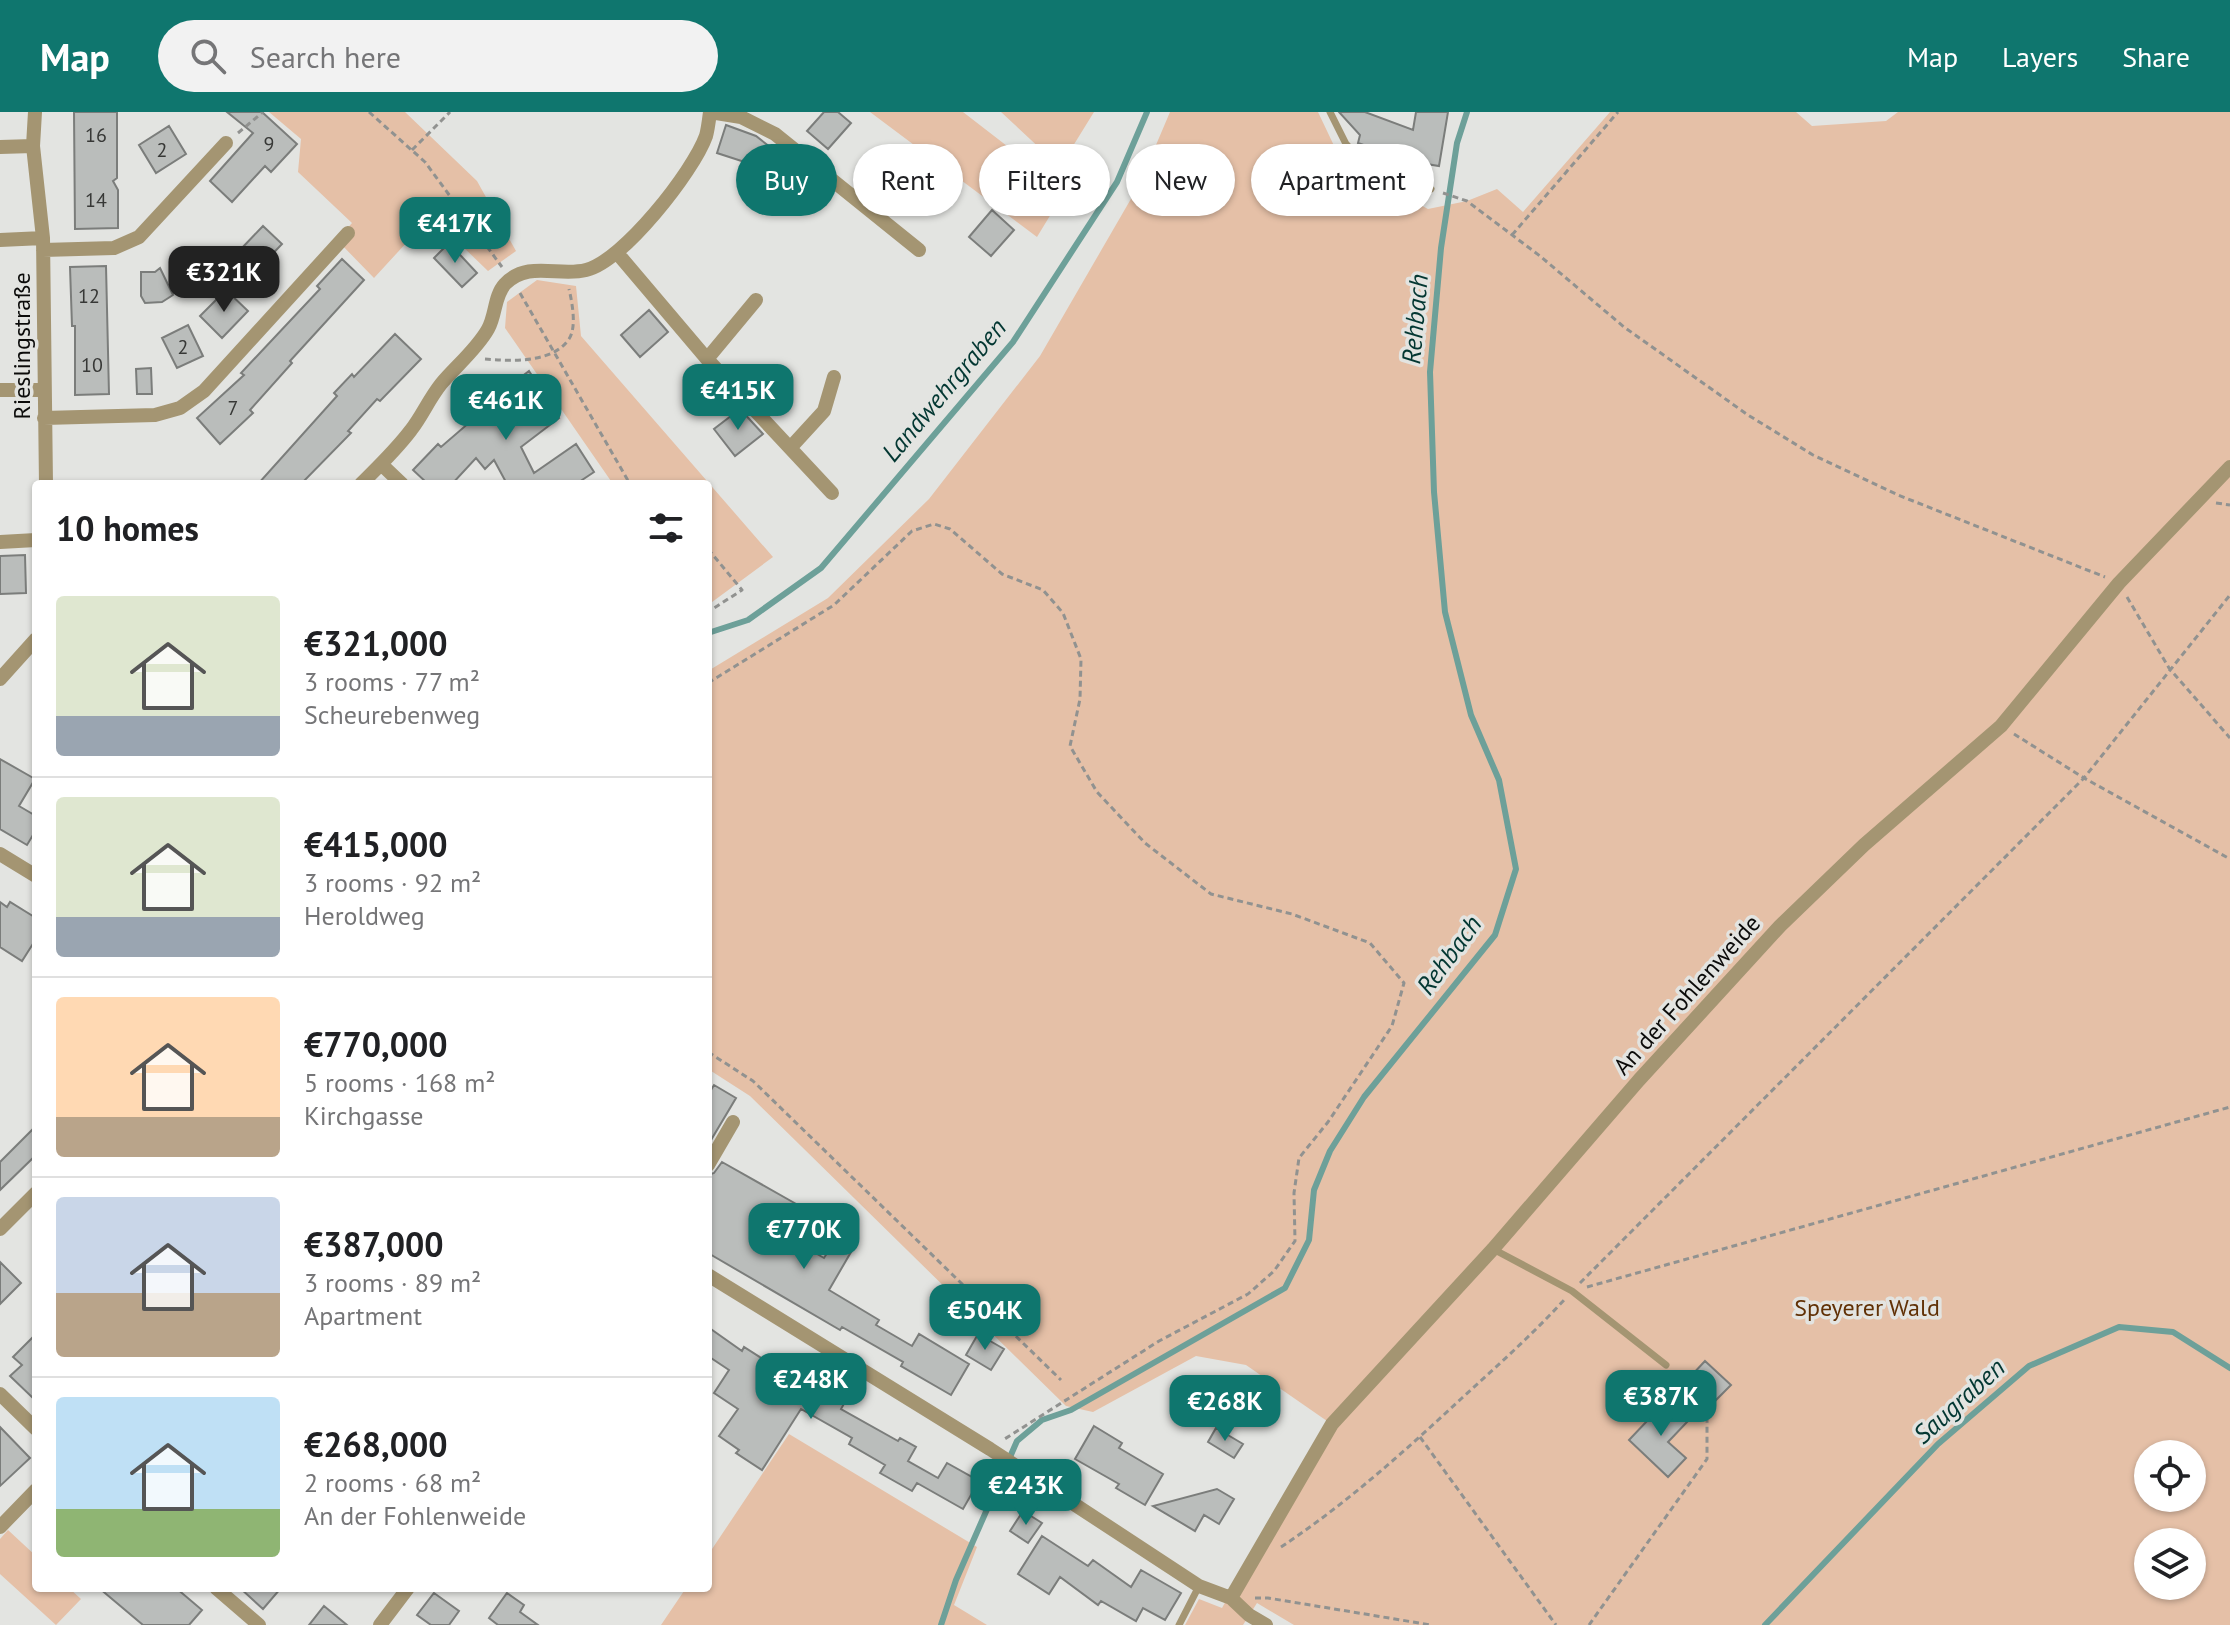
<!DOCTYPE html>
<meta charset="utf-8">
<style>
body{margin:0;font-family:"PT Sans",sans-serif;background:#f2f2f2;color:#202124;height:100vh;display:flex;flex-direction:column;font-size:30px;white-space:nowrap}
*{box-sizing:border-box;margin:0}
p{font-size:26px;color:#757577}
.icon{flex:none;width:44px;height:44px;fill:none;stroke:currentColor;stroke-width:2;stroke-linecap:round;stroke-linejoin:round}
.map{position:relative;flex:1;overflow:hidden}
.drawer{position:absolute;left:32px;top:368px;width:680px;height:1112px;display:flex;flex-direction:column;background:#fff;border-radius:8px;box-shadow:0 2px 6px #0004}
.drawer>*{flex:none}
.hud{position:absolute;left:736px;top:32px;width:760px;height:72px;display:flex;gap:16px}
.controls{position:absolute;left:2134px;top:1328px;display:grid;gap:16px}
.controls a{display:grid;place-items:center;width:72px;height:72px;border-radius:50%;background:#fff;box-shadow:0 2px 6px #0004;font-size:40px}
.price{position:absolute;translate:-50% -68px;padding:0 18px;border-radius:16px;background:#0f766e;color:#fff;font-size:26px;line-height:52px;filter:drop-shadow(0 2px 4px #0008)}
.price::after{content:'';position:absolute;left:50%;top:48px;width:24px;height:18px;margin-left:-12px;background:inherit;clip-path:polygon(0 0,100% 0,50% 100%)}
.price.selected{background:#222;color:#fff}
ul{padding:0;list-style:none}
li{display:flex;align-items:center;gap:24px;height:200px;padding:0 24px}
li+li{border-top:2px solid #e0e0e0}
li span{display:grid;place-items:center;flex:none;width:224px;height:160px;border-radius:8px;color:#555}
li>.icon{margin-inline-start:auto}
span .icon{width:96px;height:96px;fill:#fffc;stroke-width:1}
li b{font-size:34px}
h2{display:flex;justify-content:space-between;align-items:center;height:96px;padding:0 24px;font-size:34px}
.tag{padding:0 28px;border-radius:36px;background:#fff;box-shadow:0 2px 6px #0004;font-size:28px;line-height:72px}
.tag.selected{background:#0f766e;color:#fff}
header{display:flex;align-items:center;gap:48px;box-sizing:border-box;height:112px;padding:0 40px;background:#0f766e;color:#fff}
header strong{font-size:38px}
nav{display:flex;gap:44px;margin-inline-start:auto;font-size:28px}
.search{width:560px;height:72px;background:#f2f2f2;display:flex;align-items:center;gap:20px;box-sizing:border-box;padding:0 28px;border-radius:44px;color:#757577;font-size:30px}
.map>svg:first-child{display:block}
.green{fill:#e5c0a7;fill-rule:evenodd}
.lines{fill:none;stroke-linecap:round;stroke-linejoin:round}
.stream{stroke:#6da099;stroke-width:6}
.building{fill:#babdbb;stroke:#7b7d7b;stroke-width:2}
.path{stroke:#919290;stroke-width:3;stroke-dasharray:6 4;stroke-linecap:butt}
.lane{stroke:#a49572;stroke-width:7}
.street{stroke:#a49572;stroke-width:14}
.labels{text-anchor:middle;stroke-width:7;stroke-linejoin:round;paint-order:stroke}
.number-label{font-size:20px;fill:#373836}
.street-label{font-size:24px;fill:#0b0b0a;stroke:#e3e4e1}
.park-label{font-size:24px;fill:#613106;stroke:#e3e4e1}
.water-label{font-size:26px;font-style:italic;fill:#033732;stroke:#e3e4e1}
</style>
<header>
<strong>Map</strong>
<div class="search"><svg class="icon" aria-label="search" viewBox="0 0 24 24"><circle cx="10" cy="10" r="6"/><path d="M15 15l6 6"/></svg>Search here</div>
<nav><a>Map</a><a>Layers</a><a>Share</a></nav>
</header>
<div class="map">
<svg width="2230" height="1513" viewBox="0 0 2230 1513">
<rect width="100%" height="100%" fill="#e3e4e1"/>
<path class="green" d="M269,0H405L477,69L516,139L488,159L431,104L374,166L337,128L352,111L298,60L301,27Z
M870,0H963L1065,79L1037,125Z
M1001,0H1094L1060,55Z
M1170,0H1318L1337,40L1351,56L1428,97L1467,89L1497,77L1523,100L1610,0H1796L1812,14L1886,9L1898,0H2230V1513H1294L1257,1491L1243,1513H1185L1199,1487L1222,1496L1327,1309L1246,1253L1196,1244L1093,1300L1066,1294L750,984L708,957V559L828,486L929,387L1040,244L1139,73ZM2148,1342H2192V1386H2148ZM2148,1430H2192V1474H2148Z
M537,168L576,174L581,224L773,445L708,493V372H613L505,216L507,190Z
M789,1322L977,1435L954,1493L987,1513H661L686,1476H708V1443Z
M8,1418L36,1444V1476H69L81,1487L56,1513L0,1462V1427Z"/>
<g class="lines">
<path class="stream" d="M708,521L748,508L821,456L1013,230L1117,70L1147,0
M941,1513L956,1468L1017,1329L1042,1308L1071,1298L1285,1176L1309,1128L1314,1078L1330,1039L1364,985L1495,823L1516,757L1499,668L1471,603L1445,500L1434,380L1430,260L1441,136L1457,31L1467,0
M1765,1513L1938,1332L2029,1254L2119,1215L2173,1220L2230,1256"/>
</g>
<path class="building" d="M74,0H117V66L113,69L118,78V116L75,117Z
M227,0H262L297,32L271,60L265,54L232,90L210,69L253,21Z
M824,0H838L851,11L828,37L807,19Z
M1339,0H1365L1413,18L1416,0H1448L1439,54L1408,49L1358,31L1360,23Z
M726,13L756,24L798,57L775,87L748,66L757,54L717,41Z
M169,14L186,42L156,61L139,33Z
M992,98L1014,118L991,144L969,125Z
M263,114L282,132L259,156L240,138Z
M449,131L477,161L462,175L434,146Z
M342,147L364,168L290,249L292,251L250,298L253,301L220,332L197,306L244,263L241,261L320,177L317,174Z
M106,154L109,282L75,283V214H72L70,155Z
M160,156L173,183L162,190L145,191L141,184V160H155Z
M226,178L248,199L222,226L200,204Z
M649,198L668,220L640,245L621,223Z
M188,213L203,244L177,256L162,226Z
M395,222L421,247L380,289L377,287L348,319L351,321L301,372H258L337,284L334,281L352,262L354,265Z
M151,256L152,282H137L136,257Z
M529,259L559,306L521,335L534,361L576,332L594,360L576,372H507L494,348L485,357L476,346L452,372H428L413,358L438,332L441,335L492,291L490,289Z
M740,297L763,322L735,344L714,317Z
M25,443L26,481L0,482V444Z
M0,647L35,667L19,694L36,704V718L27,733L0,717Z
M0,790L7,795L10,790L36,806V827L22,849L0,835Z
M714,973L736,986L708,1033V983Z
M36,1014V1043L0,1078V1050Z
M722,1050L798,1093L781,1121L824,1146L834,1130L851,1140L829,1178L879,1208L876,1213L912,1234L919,1222L969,1252L951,1283L901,1254L903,1250L842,1215L840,1218L708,1141V1063L714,1061Z
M0,1150L21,1171L0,1192Z
M708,1215L742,1239L744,1235L788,1263L790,1260L821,1281L822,1277L845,1290L841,1297L898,1329L900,1326L916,1335L908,1349L938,1366L947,1351L979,1369L963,1397L917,1371L912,1379L880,1361L885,1353L849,1332L852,1326L801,1297L762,1358L736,1341L739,1338L719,1324L738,1297L714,1281L729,1258L708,1244Z
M36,1222V1289L10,1264L22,1253L13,1245Z
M978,1222L1004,1237L991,1258L966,1243Z
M1705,1249L1731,1273L1716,1288L1691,1264Z
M1667,1288L1688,1309L1668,1330L1686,1346L1668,1365L1629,1328Z
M1094,1314L1122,1331L1119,1336L1163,1362L1145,1393L1116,1376L1119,1372L1075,1347Z
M0,1315L30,1346L0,1374Z
M1216,1316L1243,1332L1234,1346L1208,1330Z
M1217,1377L1234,1387L1219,1412L1204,1403L1195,1419L1153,1394Z
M1023,1399L1042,1411L1028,1431L1010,1419Z
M1042,1424L1088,1454L1093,1448L1131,1475L1141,1458L1181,1481L1165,1508L1143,1496L1136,1509L1101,1489L1098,1493L1060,1465L1049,1482L1018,1462Z
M99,1476H176L202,1498L189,1513H143Z
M240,1476H281L263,1497Z
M434,1481L459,1499L449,1513H431L417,1503Z
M507,1481L524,1493L520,1500L538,1513H498L489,1506Z
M324,1494L347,1513H309Z"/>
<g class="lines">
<path class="path" d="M369,0L425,50L502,155
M238,21L263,0
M412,38L450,0
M1443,81L1467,89L1540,144L1624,215L1748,303L1813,343L1898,383L2105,465
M1512,123L1618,0
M520,181L630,372
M485,247C510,249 552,252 569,227C577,215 572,190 569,177
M2216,391L2230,393
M708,437L742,478L708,500
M2127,485L2169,556L2230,626
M708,571L834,493L912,419L934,412L950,417L1002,462L1043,478L1063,501L1081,547L1080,587L1070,634L1097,680L1145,731L1211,782L1292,802L1370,831L1404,871L1392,914L1328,1010L1299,1046L1294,1081L1295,1129L1274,1159L1248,1182L1159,1229L1003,1328
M2014,622L2084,666L2230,747
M708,940L753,969L1061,1268
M1580,1171L2084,666L2230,483
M1587,1175L2230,995
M1420,1325L1556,1513
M1281,1435C1346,1392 1405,1339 1462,1286C1497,1254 1532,1223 1564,1188
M1255,1486H1268L1431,1513
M1589,1513L1707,1347V1308L1673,1262"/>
<path class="lane" d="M1330,0L1346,32L1360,47L1431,77
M1493,1137L1572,1179L1666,1253
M1179,1513L1199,1474"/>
<path class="street" d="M35,0L33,34L43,126L46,372
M0,35L33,34
M0,128L43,126
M43,138L114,136L139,125L226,31
M618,142L707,247L832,381
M707,247L756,188
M0,278H44
M44,306L155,303L180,296L204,279L348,121
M791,335L824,299L834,265
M381,352L402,372
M361,372C378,355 396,338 411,318C422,304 429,287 441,272C455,255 477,237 488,217C496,203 494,184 505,172C528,148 559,165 586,158C623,149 693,60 706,24C708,17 709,8 710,0L741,5L775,22L919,138
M0,430L36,428
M0,567L36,527
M0,742L36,764
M708,1053L733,1010
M0,1117L36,1081
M708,1163L990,1337L1199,1474L1231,1486L1249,1503L1266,1513
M0,1282L36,1317
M0,1415L36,1378
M216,1476L259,1513
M1231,1486L1332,1312L1493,1137L1639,968L1780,814L1864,733L2001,614L2119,471L2230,355
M380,1513L408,1476"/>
</g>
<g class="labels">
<g class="number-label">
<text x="96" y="30">16</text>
<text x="269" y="39">9</text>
<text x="162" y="45">2</text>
<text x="96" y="95">14</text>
<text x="89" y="191">12</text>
<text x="183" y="242">2</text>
<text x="92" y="260">10</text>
<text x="233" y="303">7</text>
</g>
<g class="street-label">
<text transform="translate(22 234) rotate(-90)" y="8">Rieslingstraße</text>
<text transform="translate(1687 883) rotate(-48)" y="8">An der Fohlenweide</text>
</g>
<g class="park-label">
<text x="1867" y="1204">Speyerer Wald</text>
</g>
<g class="water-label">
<text transform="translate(1415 207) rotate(-85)" y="9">Rehbach</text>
<text transform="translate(944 278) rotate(-50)" y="9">Landwehrgraben</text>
<text transform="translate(1449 843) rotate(-54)" y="9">Rehbach</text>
<text transform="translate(1959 1289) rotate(-42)" y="9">Saugraben</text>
</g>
</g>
</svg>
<div class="controls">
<a><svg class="icon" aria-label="locate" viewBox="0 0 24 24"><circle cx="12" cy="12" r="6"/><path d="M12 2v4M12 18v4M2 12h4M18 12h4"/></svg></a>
<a><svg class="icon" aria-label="layers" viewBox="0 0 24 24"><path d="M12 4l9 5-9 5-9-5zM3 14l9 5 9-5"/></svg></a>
</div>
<b class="price" style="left:455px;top:153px">€417K</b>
<b class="price selected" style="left:224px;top:202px">€321K</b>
<b class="price" style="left:738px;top:320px">€415K</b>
<b class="price" style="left:506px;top:330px">€461K</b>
<b class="price" style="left:804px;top:1159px">€770K</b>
<b class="price" style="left:985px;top:1240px">€504K</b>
<b class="price" style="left:811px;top:1309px">€248K</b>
<b class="price" style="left:1661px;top:1326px">€387K</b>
<b class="price" style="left:1225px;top:1331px">€268K</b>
<b class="price" style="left:1026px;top:1415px">€243K</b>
<div class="hud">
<a class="tag selected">Buy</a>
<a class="tag">Rent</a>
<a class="tag">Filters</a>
<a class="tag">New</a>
<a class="tag">Apartment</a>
</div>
<section class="drawer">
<h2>10 homes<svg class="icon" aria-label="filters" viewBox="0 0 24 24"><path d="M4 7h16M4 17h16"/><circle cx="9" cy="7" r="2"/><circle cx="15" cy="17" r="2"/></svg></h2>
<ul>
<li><span style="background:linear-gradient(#dfe7d0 75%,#9aa5b1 0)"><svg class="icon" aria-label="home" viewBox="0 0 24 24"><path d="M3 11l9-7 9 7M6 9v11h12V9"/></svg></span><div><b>€321,000</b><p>3 rooms · 77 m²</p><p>Scheurebenweg</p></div></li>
<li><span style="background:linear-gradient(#dfe7d0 75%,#9aa5b1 0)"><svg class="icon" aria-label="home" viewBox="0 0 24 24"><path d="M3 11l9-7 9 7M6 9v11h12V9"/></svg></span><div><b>€415,000</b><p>3 rooms · 92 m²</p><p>Heroldweg</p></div></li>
<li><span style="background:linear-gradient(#ffd9b3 75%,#b9a48a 0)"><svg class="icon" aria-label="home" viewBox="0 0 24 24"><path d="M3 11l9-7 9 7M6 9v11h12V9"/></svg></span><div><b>€770,000</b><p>5 rooms · 168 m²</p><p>Kirchgasse</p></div></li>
<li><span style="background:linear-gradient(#c9d6e8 60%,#b9a48a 0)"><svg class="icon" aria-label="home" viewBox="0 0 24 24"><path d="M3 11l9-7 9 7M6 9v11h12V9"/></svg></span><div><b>€387,000</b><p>3 rooms · 89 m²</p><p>Apartment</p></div></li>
<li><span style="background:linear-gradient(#bfe0f5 70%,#8fb573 0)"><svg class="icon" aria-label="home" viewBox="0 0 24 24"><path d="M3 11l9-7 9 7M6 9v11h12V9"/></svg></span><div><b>€268,000</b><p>2 rooms · 68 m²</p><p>An der Fohlenweide</p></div></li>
</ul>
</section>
</div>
